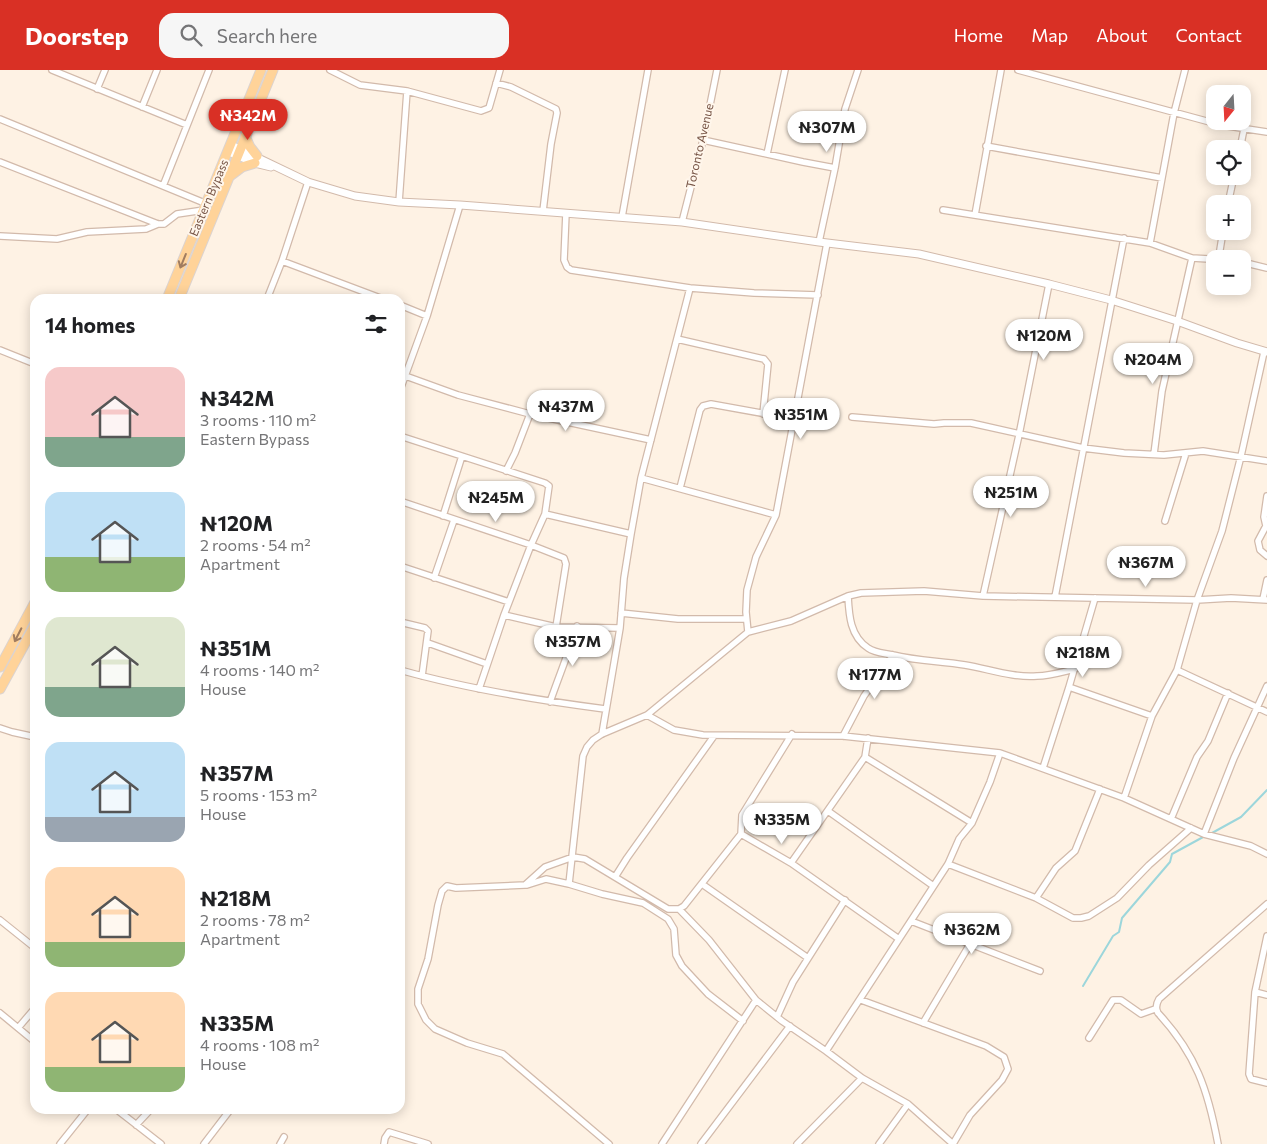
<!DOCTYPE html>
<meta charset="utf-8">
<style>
body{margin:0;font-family:Commissioner,sans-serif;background:#f6f6f6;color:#202124;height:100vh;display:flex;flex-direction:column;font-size:19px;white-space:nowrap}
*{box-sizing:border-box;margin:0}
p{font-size:16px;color:#757577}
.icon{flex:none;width:28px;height:28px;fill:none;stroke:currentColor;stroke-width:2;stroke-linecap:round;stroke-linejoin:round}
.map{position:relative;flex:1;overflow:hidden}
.details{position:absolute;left:30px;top:224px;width:375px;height:820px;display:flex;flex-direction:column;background:#fff;border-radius:15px;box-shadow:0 2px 12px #0003}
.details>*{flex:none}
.needle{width:32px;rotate:198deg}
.fabs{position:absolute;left:1206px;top:15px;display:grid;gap:10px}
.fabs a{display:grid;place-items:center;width:45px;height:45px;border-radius:10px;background:#fff;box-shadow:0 2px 12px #0003;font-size:25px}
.price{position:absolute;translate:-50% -42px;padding:0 11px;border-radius:18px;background:#fff;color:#222;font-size:16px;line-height:32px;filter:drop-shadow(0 1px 2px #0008)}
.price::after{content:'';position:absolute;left:50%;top:30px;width:15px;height:11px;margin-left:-8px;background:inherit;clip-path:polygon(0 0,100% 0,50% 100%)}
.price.active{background:#d93025;color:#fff}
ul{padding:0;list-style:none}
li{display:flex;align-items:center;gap:15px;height:125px;padding:0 15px}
li span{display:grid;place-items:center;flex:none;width:140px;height:100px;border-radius:15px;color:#555}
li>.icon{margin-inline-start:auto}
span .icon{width:60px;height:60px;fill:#fffc;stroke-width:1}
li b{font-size:21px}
h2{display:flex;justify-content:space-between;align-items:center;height:60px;padding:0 15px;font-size:21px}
header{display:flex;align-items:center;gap:30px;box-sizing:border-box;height:70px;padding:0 25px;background:#d93025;color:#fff}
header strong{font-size:24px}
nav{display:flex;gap:28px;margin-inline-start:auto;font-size:18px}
.search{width:350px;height:45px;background:#f6f6f6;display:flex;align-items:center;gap:12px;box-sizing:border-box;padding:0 18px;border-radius:15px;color:#757577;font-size:19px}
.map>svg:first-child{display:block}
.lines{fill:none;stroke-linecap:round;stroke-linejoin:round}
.stream{stroke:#9cd6db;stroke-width:2}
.minor-casing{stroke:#d2baab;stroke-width:8}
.tertiary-casing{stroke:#d2baab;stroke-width:9}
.primary-casing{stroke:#dcd3cf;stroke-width:11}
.minor{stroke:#fff;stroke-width:5.5}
.tertiary{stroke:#fff;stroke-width:7}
.primary{stroke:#ffd399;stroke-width:9}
.oneway{stroke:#a07c60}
.labels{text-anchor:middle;stroke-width:4;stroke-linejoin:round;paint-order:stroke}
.street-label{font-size:12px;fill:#785647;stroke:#fff6eb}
</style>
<header>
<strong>Doorstep</strong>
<div class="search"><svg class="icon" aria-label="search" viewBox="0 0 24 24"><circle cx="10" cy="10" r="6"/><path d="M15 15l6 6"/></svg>Search here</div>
<nav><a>Home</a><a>Map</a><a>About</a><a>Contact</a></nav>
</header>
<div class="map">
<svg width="1267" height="1074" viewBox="0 0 1267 1074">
<rect width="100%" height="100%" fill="#fef2e4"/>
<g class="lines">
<path class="stream" d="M1212,763L1241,747L1267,720
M1083,916L1113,866L1119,862L1122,848L1170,792L1172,784L1205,766"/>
<g class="minor-casing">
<path id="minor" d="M52,0L187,55
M330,0L360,15L407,21L481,41L489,38L500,0
M1018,0L1221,55L1267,62
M496,13L511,17L556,39L557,43L551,74L543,141
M97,19L105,0
M142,37L157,0
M0,49L207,134
M703,70L803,92L835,98
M986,76L1162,108
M1240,79L1244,59
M767,84L785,0
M0,92L158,154H164L177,144L204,140
M163,116L209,0
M399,132L407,21
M1228,134L1234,106
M943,140L1150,173L1192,188L1209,189L1219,186L1230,189
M566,143L564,190L567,197L571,200L690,218L754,223L818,225
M975,145L1001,0
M622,147L648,0
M682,152L703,70L717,0
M0,166L57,169L87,162L146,159L158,154
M819,172L835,98L845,39L858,0
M1150,173L1174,43L1185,0
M1219,186L1223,161
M282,191L383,229
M1242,192L1267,198
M267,229L282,191L308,112
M400,235L427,246
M677,269L764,289L768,294L763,344
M0,280L35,294
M400,304L458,325L530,344
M400,320L427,246L460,135
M852,347L934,354L944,353H971L1083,378L1124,383L1164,385L1203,381L1267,391
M400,366L545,413L549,416L545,444L531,475L504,545L479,619
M1154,384L1162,321L1192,188
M506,401L515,383L530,344L651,370
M641,408L776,445
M680,418L700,340L703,336L711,334L794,349
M1267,426L1264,447L1266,456L1258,471L1260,480L1267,486
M400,431L531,475L564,488L566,494L556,557
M545,444L631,464
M443,446L462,386
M1165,451L1186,383
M400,496L509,532
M434,508L454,450
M848,526C849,545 850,566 868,578C875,583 884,583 893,585C917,591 941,591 965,595C989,599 1013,608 1037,606C1050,606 1062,602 1075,599
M983,526L1019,365L1049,214
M1055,527L1124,168
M1095,528L1069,617L1152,646
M1263,529L1267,510
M621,543L678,549H746
M504,545L556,557L620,558
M400,552L425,558L428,561L422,606
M748,562L746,542L747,520L756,487L776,445L827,173
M428,573L487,594
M400,600C467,619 536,630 605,639
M1177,600L1267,642
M550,632C559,606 569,582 577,556
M647,645L674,660L703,665L843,666L1000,683L1124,728L1204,764L1251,776L1267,784
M0,658L12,662L35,667
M602,664L620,558L624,508L631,464L641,408L690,218
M843,666L864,626L893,585
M865,687L972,753
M1043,698L1069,617
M1124,728L1152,646L1177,600L1197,530L1222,461L1241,386L1264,282
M828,741L932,815
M1171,749L1197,687L1208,671L1228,623
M741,764L742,745L792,664
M1204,764L1234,688L1267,616
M791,793L865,687L868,668
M948,794L1036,828L1073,848H1081L1089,846L1117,828L1149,795L1191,758
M615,807L627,788L714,666
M569,814L583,686L587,677L593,670L602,664L647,645L748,562L791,551L848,526L861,523L924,521L983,526L1197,530L1231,528L1267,530
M702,814L808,888
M527,815L546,809L569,814L602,824L643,833L668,849L674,859L676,885L682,896L708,924L743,951
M1036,828L1056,798L1075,781L1100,719
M679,839L709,870L756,930L782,951L826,981L862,1008L908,1034L953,1074
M0,850L35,878
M911,851L1040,901
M1267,866L1255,922L1249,1004L1251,1009L1267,1013
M1255,922L1267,925
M861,930L986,976L1004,987L1008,999L1002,1010L970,1045L953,1074
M0,943L35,972
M777,947L793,912L845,830
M923,953L970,874
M18,958L35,938
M1089,968L1113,930H1121L1141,944L1155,939
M826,981L948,794L959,769L972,753L990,712L1000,683
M116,1039L161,1074
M136,1055L151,1039
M60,1074L88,1039
M204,1074L230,1040
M280,1074L284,1067
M384,1074L385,1068L389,1062L428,1074
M609,1074L503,984L467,973L435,959L426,950L418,934V919L428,889L438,835L442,821L447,816L456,818L525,815L545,797L573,787L585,789L668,839H679L684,836L741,764L791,793L899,869
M662,1074L756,930
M701,1074L790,956
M797,1074L862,1008
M879,1074L908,1034
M1218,1074C1208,1020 1196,984 1158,943C1155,938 1156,934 1159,929L1267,834"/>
</g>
<g class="tertiary-casing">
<path id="tertiary" d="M231,75L308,112L355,126L399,132L460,135L682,152L819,172L919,184L1049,214L1111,230L1177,251L1237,273L1267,282
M229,82L255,93L271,97"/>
</g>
<g class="primary-casing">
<path id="primary" d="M245,66L250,77L257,86
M230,106L242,97L255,93
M167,229L261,0
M179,229L273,0
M0,597L35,532
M0,619L35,555"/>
</g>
<use href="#minor" class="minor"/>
<use href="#tertiary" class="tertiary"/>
<use href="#primary" class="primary"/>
</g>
<defs><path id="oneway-shaft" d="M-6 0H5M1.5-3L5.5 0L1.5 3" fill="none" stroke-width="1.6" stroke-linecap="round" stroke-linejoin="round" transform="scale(1.25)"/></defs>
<g class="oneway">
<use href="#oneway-shaft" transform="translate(183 191) rotate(112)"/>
<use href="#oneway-shaft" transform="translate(18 565) rotate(117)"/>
</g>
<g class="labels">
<g class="street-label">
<text transform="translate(700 76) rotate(-77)" y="4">Toronto Avenue</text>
<text transform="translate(209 128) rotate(-67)" y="4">Eastern Bypass</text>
</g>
</g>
</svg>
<div class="fabs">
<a><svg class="needle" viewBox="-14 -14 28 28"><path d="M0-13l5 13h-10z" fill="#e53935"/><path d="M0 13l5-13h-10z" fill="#757577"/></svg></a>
<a><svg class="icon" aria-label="locate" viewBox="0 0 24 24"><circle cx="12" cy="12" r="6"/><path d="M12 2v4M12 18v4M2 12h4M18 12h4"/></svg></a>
<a>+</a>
<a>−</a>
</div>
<b class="price active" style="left:248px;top:71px">₦342M</b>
<b class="price" style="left:827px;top:83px">₦307M</b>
<b class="price" style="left:1044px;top:291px">₦120M</b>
<b class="price" style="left:1153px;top:315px">₦204M</b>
<b class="price" style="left:566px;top:362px">₦437M</b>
<b class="price" style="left:801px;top:370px">₦351M</b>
<b class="price" style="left:1011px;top:448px">₦251M</b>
<b class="price" style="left:496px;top:453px">₦245M</b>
<b class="price" style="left:1146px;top:518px">₦367M</b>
<b class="price" style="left:573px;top:597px">₦357M</b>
<b class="price" style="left:1083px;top:608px">₦218M</b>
<b class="price" style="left:875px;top:630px">₦177M</b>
<b class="price" style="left:782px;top:775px">₦335M</b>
<b class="price" style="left:972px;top:885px">₦362M</b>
<section class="details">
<h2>14 homes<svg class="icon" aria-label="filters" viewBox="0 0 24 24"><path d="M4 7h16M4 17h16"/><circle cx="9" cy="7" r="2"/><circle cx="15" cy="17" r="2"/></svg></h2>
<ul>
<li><span style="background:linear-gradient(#f6c9c9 70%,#7fa58c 0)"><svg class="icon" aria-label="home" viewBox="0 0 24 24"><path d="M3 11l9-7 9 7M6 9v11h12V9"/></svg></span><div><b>₦342M</b><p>3 rooms · 110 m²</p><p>Eastern Bypass</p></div></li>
<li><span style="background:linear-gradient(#bfe0f5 65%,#8fb573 0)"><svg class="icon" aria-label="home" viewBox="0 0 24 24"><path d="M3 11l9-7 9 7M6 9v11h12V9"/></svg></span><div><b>₦120M</b><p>2 rooms · 54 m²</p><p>Apartment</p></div></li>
<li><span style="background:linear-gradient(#dfe7d0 70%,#7fa58c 0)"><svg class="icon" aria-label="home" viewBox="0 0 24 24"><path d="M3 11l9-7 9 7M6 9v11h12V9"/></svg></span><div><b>₦351M</b><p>4 rooms · 140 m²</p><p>House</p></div></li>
<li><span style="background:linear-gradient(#bfe0f5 75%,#9aa5b1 0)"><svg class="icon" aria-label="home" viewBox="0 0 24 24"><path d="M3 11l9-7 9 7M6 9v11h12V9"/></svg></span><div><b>₦357M</b><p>5 rooms · 153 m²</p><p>House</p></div></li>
<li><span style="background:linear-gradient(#ffd9b3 75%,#8fb573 0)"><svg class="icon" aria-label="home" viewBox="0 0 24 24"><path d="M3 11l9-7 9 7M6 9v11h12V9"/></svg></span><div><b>₦218M</b><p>2 rooms · 78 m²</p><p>Apartment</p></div></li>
<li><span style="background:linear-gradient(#ffd9b3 75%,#8fb573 0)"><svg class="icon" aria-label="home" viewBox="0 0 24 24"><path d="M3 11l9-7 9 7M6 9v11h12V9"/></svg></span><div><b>₦335M</b><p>4 rooms · 108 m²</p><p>House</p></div></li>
</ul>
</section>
</div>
